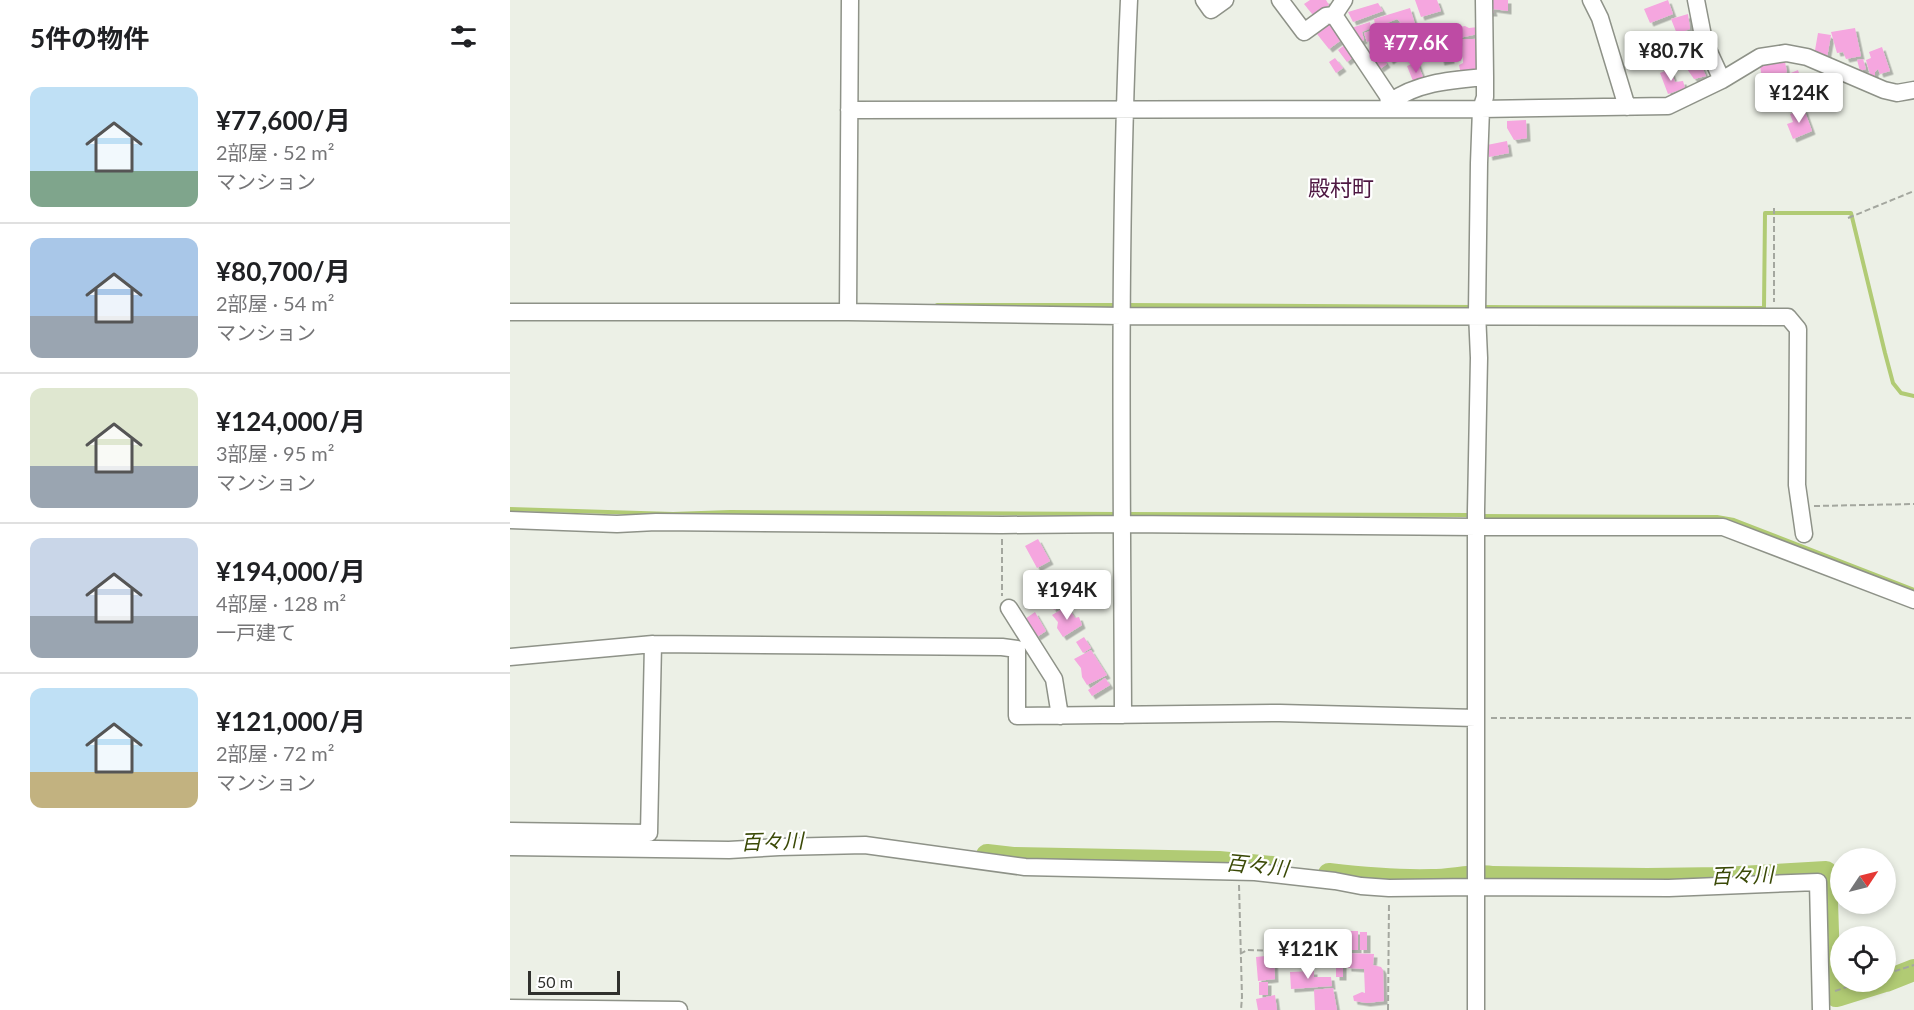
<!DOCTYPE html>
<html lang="ja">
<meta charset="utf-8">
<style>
body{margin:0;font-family:Lato,"Noto Sans JP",sans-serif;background:#f6f6f6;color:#202124;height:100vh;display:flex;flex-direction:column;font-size:22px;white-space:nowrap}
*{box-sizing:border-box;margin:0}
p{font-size:20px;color:#757577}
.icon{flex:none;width:33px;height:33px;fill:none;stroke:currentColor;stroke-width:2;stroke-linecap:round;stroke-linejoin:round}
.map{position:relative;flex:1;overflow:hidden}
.sheet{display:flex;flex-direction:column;background:#fff;width:510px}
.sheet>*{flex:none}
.needle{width:39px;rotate:55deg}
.controls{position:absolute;left:1320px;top:848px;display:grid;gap:12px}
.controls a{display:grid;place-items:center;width:66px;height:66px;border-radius:50%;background:#fff;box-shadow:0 3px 9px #0003;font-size:30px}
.scale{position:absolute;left:18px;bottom:15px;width:92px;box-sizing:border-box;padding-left:6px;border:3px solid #30312d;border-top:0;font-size:16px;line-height:21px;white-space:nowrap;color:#30312d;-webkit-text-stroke:4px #fff;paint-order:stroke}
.price{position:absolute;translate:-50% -51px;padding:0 14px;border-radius:6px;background:#fff;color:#222;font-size:20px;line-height:39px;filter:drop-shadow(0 2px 3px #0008)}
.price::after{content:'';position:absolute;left:50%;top:36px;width:18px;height:14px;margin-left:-9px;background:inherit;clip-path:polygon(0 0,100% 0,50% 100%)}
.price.active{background:#be4ba4;color:#fff}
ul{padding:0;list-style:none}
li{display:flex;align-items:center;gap:18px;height:150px;padding:0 30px}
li+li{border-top:2px solid #e0e0e0}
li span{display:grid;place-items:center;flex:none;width:168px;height:120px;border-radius:12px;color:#555}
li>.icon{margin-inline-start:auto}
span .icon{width:72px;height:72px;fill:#fffc;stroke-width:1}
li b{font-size:26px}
h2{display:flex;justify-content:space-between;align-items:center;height:72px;padding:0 30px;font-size:26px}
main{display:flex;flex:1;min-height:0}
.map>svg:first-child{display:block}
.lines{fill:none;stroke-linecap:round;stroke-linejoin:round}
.stream{stroke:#b1cb74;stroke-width:4}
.river{stroke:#b1cb74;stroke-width:22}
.building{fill:#f5a6df;filter:url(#shadow)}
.minor-casing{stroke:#8e9288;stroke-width:19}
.path{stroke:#a4a79f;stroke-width:2;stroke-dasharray:6 3;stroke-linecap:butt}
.minor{stroke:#fff;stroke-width:16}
.labels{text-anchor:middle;stroke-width:4.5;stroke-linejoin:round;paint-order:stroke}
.water-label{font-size:21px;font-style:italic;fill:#3a4906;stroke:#fff}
.quarter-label{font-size:22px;fill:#4e1742;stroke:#fff}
</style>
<main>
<section class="sheet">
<h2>5件の物件<svg class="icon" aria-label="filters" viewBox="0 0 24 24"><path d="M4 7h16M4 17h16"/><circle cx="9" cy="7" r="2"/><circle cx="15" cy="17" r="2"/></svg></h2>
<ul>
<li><span style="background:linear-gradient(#bfe0f5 70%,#7fa58c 0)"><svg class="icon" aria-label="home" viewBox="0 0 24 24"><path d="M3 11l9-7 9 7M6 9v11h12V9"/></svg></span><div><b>¥77,600/月</b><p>2部屋 · 52 m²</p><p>マンション</p></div></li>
<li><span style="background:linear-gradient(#a9c7e8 65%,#9aa5b1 0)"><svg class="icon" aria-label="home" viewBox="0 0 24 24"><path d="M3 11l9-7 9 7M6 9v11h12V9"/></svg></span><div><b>¥80,700/月</b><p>2部屋 · 54 m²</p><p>マンション</p></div></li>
<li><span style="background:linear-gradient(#dfe7d0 65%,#9aa5b1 0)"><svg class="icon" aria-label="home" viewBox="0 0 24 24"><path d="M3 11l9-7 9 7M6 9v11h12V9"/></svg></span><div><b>¥124,000/月</b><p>3部屋 · 95 m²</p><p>マンション</p></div></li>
<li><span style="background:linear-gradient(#c9d6e8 65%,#9aa5b1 0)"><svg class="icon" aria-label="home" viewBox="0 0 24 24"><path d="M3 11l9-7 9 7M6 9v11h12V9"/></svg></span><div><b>¥194,000/月</b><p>4部屋 · 128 m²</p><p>一戸建て</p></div></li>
<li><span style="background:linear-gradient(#bfe0f5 70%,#c2b280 0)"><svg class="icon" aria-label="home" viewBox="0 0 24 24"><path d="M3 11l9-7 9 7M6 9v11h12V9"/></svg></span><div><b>¥121,000/月</b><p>2部屋 · 72 m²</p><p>マンション</p></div></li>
</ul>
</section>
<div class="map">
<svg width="1404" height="1010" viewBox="0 0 1404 1010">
<defs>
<filter id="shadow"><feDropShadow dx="3.5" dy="3.5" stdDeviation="0" flood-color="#0004"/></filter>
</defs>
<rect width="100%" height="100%" fill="#ecf0e6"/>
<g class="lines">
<path class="stream" d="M427,305H606
M616,305L963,307
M970,307L1254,308L1255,213H1341L1375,353L1383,383L1391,393L1404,396
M0,509L163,514L220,512L608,514
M616,514L962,515
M970,516L1207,517L1224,520L1404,590"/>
<path class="river" d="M477,855L503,858L709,862L762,867
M819,874C853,878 887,881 922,880C942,880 964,874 983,877L1137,879L1212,878L1316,872L1320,992L1326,996L1330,995L1375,981
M1376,981L1404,970"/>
</g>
<path class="building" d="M800,0H816L819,5L803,15L794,4Z
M905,0H927L931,11L911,17Z
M981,0H998V11L983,9L984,13H979Z
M1158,0L1163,14L1140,23L1134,9Z
M868,3L873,11L843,22L838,12Z
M900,8L905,24L895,27L887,19L872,25V27L866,30L864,19Z
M1178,14L1180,29L1167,34L1161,19Z
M860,22L861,28L852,32L854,40L850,42L841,28Z
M821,23L834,38L819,49L807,34Z
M955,26L959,28L968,27V34L949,38L950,42L936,45L933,30Z
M1345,28L1351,56L1336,59L1333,52L1327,53L1321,32Z
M863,30L866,39L857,42L854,33Z
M1308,33L1321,35L1317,58L1304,56Z
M1179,38L1196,76L1184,79L1166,53L1165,42Z
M952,39H966V46L969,47V74L945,75V71L950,70L949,65L953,63Z
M932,40L935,48L940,49L941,60L931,62L926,41Z
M879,42L888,55L880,61L871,47Z
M836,44L845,56L837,62L828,50Z
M1372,47L1380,71L1370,74L1368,69L1365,72V76L1361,78L1356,60L1361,58L1359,52Z
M867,50L877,64L870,69L860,55Z
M825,58L833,68L826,73L819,62Z
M1353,59L1356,69L1350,71L1347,60Z
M907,62L915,82L905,86L897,66Z
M1275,62L1277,72L1268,77L1252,78L1250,66Z
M1160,69L1165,82L1173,81L1175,88L1158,94L1150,73Z
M1288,70L1295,91L1290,95L1294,100L1297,99L1298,103L1295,107L1281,112L1271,77Z
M1294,109L1302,131L1283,139L1277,124L1283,122L1280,114Z
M1016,120L1017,138L1004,140L997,128V121Z
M997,141L999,153L979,157L977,145Z
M528,539L540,561L527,568L515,546Z
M535,573L543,584L546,583L557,602L544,610L531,590L521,596L515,585Z
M557,606L565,618L569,617L572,625L553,637L547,628L548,622L542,615Z
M525,612L536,631L527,637L515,619Z
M574,637L581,648L573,653L566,642Z
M581,650L597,675L577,685L572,677L571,668L564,659Z
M595,678L600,685L582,696L578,690Z
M836,931H848V950H836Z
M850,932H857V950H850Z
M836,953L864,954L863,965L871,967L873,970L874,1001L857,1003L844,1001L843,996L852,992L855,993L854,969L838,968Z
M764,955L765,979L748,981L746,957Z
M826,964H833V977H826Z
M804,971V977H821L822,986L781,989L780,972Z
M749,982H758V995H749Z
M823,988L827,1010H805L804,990Z
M765,995L767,1010H748L746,999Z"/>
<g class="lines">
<g class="minor-casing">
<path id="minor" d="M694,0L701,10L715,0
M770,0L794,32L816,16L824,15
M834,0L824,15L878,96L880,109
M1081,0L1090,18L1117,107
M1186,0L1194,41L1212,80
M880,102C908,82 942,80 975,77
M339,110L971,109L1158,106L1212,80L1250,57L1276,53L1297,57L1374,90L1387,93L1404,90
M0,312H338L612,316L1278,317L1288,329L1287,485L1294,534
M338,312L340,0
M0,520L107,524L146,522L492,525L612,524L967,527H1213L1404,600
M499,608L544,679L550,716
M0,657L143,644L492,647L507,649V716L770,713L966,718
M613,715C612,477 608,238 619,0
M0,831L139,833L143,644
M0,847L219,850L269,847L355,845L515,867L745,872L825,881L851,886L879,888L965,887L1159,888L1308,882L1311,1010
M0,1008L169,1010
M966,1010V510L969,358L967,312L969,163L971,109L975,97V77L974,0"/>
</g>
<path class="path" d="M1264,208V302
M1338,218L1404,191
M1304,506L1404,504
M492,539V596
M981,718H1404
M729,885L732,997L731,1010
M730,954L737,950L779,951
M1376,974L1404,965
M1325,991L1355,981
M878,1010L879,903"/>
<use href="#minor" class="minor"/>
</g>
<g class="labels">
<g class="water-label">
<text transform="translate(262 842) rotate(-2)" y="7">百々川</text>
<text transform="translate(747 866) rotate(6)" y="7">百々川</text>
<text transform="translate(1232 876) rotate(-2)" y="7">百々川</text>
</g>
<g class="quarter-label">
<text x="831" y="196">殿村町</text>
</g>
</g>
</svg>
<div class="controls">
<a><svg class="needle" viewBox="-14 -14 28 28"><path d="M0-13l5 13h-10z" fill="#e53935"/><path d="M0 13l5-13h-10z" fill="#757577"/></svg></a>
<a><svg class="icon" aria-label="locate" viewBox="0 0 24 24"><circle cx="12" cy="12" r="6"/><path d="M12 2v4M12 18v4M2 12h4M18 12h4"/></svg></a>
</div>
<div class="scale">50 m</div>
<b class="price active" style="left:906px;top:74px">¥77.6K</b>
<b class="price" style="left:1161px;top:82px">¥80.7K</b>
<b class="price" style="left:1289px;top:124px">¥124K</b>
<b class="price" style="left:557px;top:621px">¥194K</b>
<b class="price" style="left:798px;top:980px">¥121K</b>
</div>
</main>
